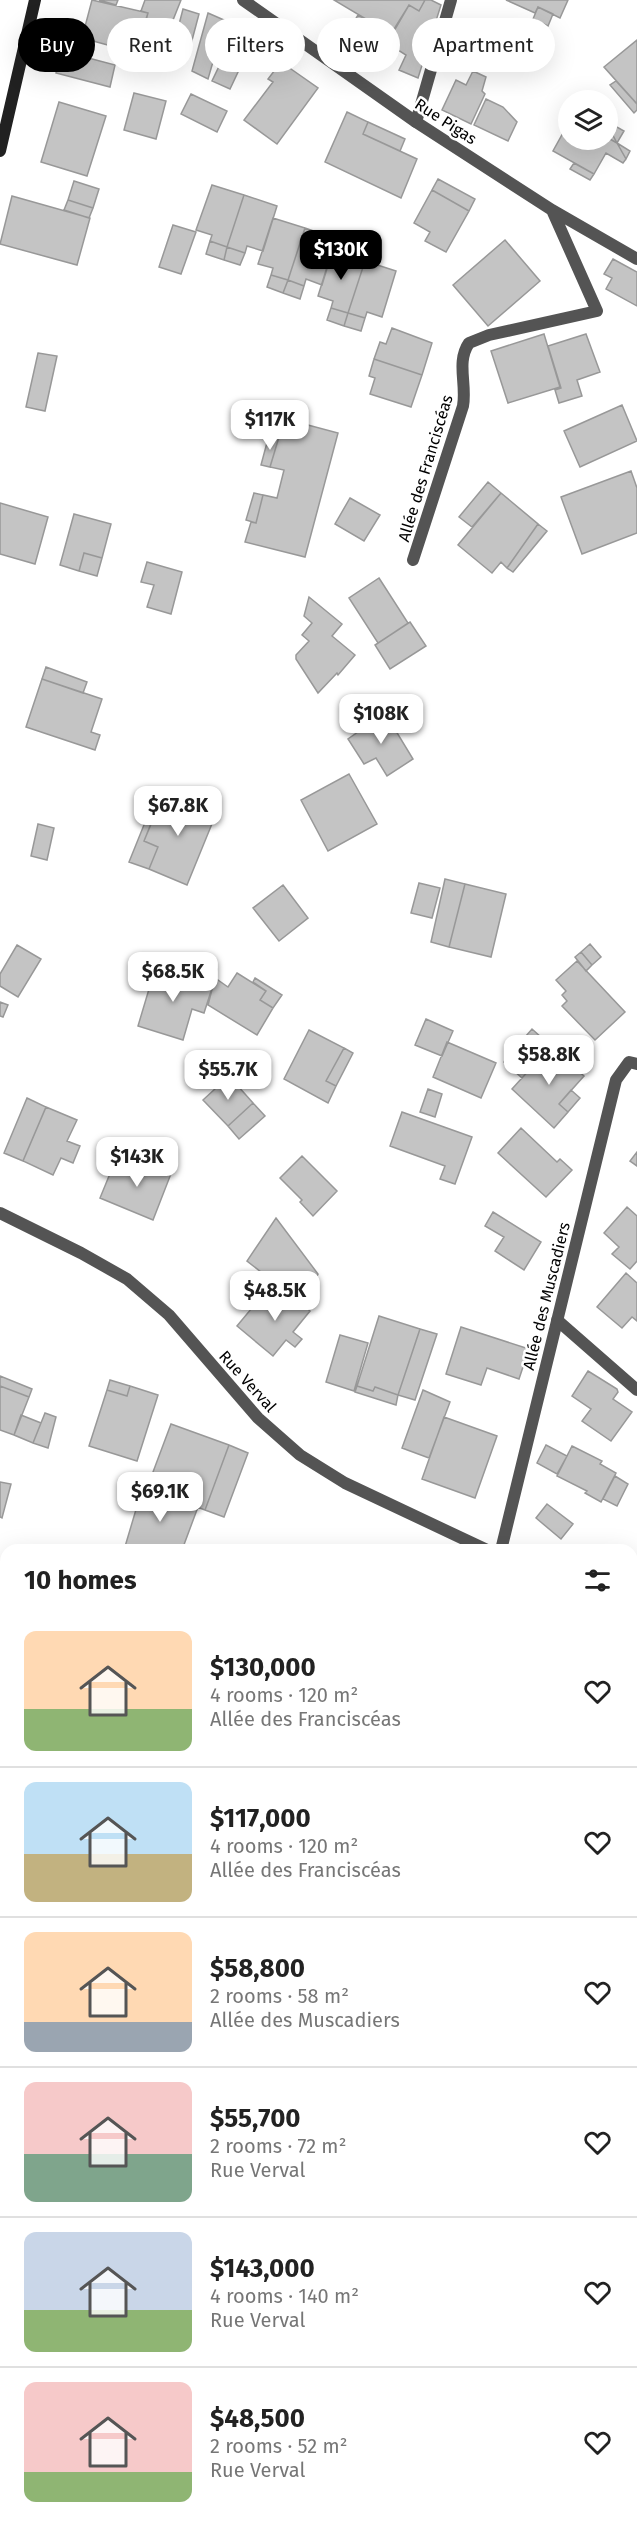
<!DOCTYPE html>
<meta charset="utf-8">
<style>
body{margin:0;font-family:"Fira Sans",sans-serif;background:#f6f6f6;color:#222;height:100vh;display:flex;flex-direction:column;font-size:22px;white-space:nowrap}
*{box-sizing:border-box;margin:0}
p{font-size:20px;color:#767676}
.icon{flex:none;width:33px;height:33px;fill:none;stroke:currentColor;stroke-width:2;stroke-linecap:round;stroke-linejoin:round}
.map{position:relative;flex:1;overflow:hidden}
.drawer{position:absolute;left:0px;top:1544px;width:638px;height:986px;display:flex;flex-direction:column;background:#fff;border-radius:18px 18px 0 0;box-shadow:0 6px 24px #0002}
.drawer>*{flex:none}
.guide{position:absolute;left:18px;top:18px;width:602px;height:54px;display:flex;gap:12px}
.tools{position:absolute;left:558px;top:90px;display:grid;gap:12px}
.tools a{display:grid;place-items:center;width:60px;height:60px;border-radius:50%;background:#fff;box-shadow:0 6px 24px #0002;font-size:30px}
.price{position:absolute;translate:-50% -51px;padding:0 14px;border-radius:12px;background:#fff;color:#222;font-size:20px;line-height:39px;filter:drop-shadow(0 2px 3px #0008)}
.price::after{content:'';position:absolute;left:50%;top:36px;width:18px;height:14px;margin-left:-9px;background:inherit;clip-path:polygon(0 0,100% 0,50% 100%)}
.price.selected{background:#000;color:#fff}
ul{padding:0;list-style:none}
li{display:flex;align-items:center;gap:18px;height:150px;padding:0 24px}
li+li{border-top:2px solid #e0e0e0}
li span{display:grid;place-items:center;flex:none;width:168px;height:120px;border-radius:12px;color:#555}
li>.icon{margin-inline-start:auto}
span .icon{width:72px;height:72px;fill:#fffc;stroke-width:1}
li b{font-size:26px}
h2{display:flex;justify-content:space-between;align-items:center;height:72px;padding:0 24px;font-size:26px}
.chip{padding:0 21px;border-radius:27px;background:#fff;box-shadow:0 6px 24px #0002;font-size:21px;line-height:54px}
.chip.selected{background:#000;color:#fff}
.map>svg:first-child{display:block}
.building{fill:#c4c4c4;stroke:#989898;stroke-width:1.5}
.lines{fill:none;stroke-linecap:round;stroke-linejoin:round}
.lane{stroke:#545454;stroke-width:12}
.street{stroke:#545454;stroke-width:12}
.secondary{stroke:#212121;stroke-width:12}
.labels{text-anchor:middle;stroke-width:5;stroke-linejoin:round;paint-order:stroke}
.street-label{font-size:16px;fill:#000;stroke:#fff}
</style>
<div class="map">
<svg width="637" height="2528" viewBox="0 0 637 2528">
<rect width="100%" height="100%" fill="#fff"/>
<path class="building" d="M92,0L148,13L137,53L82,38Z
M99,0H118L116,5Z
M145,0H181L169,30L145,22L148,13L141,11Z
M334,0H425L419,11L409,5L391,34Z
M425,0H431L441,5L418,78L399,70L406,55L387,43L409,5L419,11Z
M506,0H568L560,18L538,7L535,13Z
M538,7L553,14L548,26L533,19Z
M183,9L199,14L191,44L175,40Z
M208,13L256,34L230,89L212,81L223,58L215,55L208,79L192,71Z
M358,15L391,34L387,43L352,25Z
M637,40V104L604,67Z
M62,51L115,65L110,87L56,73Z
M281,62L318,88L277,144L244,120L273,82L268,79Z
M473,71L486,77L482,91L485,94L471,124L442,110L456,80L466,85Z
M616,81L637,104V110L634,113L610,85Z
M134,93L166,101L156,139L124,130Z
M191,94L227,111L217,132L181,114Z
M486,99L503,107L517,122L508,141L474,125Z
M59,102L106,116L87,176L41,162Z
M347,112L368,122L363,134L417,159L401,198L325,162Z
M368,122L405,139L400,151L363,134Z
M608,122L624,131L617,143L608,126Z
M568,124V140H608V138L617,143L626,159L623,163L606,153L594,174L553,151Z
M608,126L617,143L608,138Z
M617,143L630,151L626,159Z
M574,163L594,174L590,180L570,169Z
M438,179L475,199L469,211L432,190Z
M74,181L99,189L93,208L68,200Z
M212,185L244,195L227,247L210,241L212,235L196,230Z
M432,190L469,211L446,252L425,241L430,232L414,223Z
M244,195L277,206L263,251L247,246L245,253L227,247Z
M12,196L90,218L77,265L0,244Z
M68,200L93,208L89,218L64,210Z
M273,218L305,228L288,280L271,275L273,268L258,264Z
M173,225L196,232L181,274L159,267Z
M305,228L336,239L322,285L306,279L304,286L288,280Z
M505,240L540,281L488,326L453,285Z
M210,241L227,247L224,260L206,254Z
M227,247L245,253L240,265L224,260Z
M332,251L365,261L348,313L331,308L333,301L318,296Z
M613,259L637,272V306L606,289L612,278L604,274Z
M365,261L396,271L382,317L367,312L365,318L348,313Z
M271,275L288,280L283,293L267,287Z
M288,280L304,286L300,299L283,293Z
M331,308L348,313L344,326L327,320Z
M348,313L365,318L361,331L344,326Z
M392,328L432,343L422,375L374,359L380,342L386,344Z
M544,334L560,387L508,403L491,351Z
M586,334L600,372L577,380L582,396L559,403L555,390L561,388L548,346Z
M38,353L57,356L45,411L26,407Z
M374,359L422,375L411,407L370,394L375,378L369,376Z
M622,405L637,441L580,467L564,431Z
M278,417L338,433L305,557L245,542L251,522L256,523L263,495L277,498L284,470L270,467L279,437L273,436Z
M269,435L279,437L270,467L261,465Z
M631,471L637,488V533L582,554L561,497Z
M488,482L501,493L472,527L459,517Z
M254,493L263,495L256,523L246,520Z
M501,493L538,524L507,568L501,562L492,573L458,545Z
M350,498L380,515L364,541L335,524Z
M0,503L48,517L35,564L0,554Z
M74,514L111,524L102,558L84,553L79,571L60,565Z
M538,524L547,531L513,572L507,568Z
M84,553L102,558L97,576L79,571Z
M147,562L182,572L171,614L147,607L154,585L141,582Z
M379,578L408,623L378,643L349,598Z
M309,597L342,624L332,636L355,655L338,675L337,673L318,693L296,659V655L309,641L302,635L312,623L304,616Z
M410,622L426,646L390,669L375,645Z
M46,667L87,682L83,693L42,679Z
M42,679L102,699L91,732L100,735L95,750L26,727Z
M369,699L378,712L355,725L347,713Z
M378,712L380,716L358,730L355,725Z
M385,713L413,759L387,776L376,758L364,764L348,739Z
M349,774L377,824L328,851L301,800Z
M164,793L216,814L187,885L149,869L158,847L144,841Z
M150,810L156,811L144,841L158,847L149,869L129,862Z
M38,824L54,828L47,860L31,856Z
M445,879L465,884L449,947L431,942Z
M419,883L440,888L432,918L411,913Z
M465,884L506,894L491,957L449,947Z
M283,885L308,918L279,941L253,908Z
M590,944L601,957L592,965L581,952Z
M17,945L41,959L18,997L0,986V974Z
M581,952L592,965L586,971L575,957Z
M179,958L217,969L213,985L175,975Z
M577,961L625,1012L595,1040L562,1006L567,1001L562,995L566,991L556,980Z
M155,969L213,985L204,1013L192,1009L183,1040L138,1026Z
M237,973L266,991L260,1000L273,1008L257,1035L208,1005L215,978L228,987Z
M255,978L282,995L273,1008L260,1000L266,991L253,982Z
M0,1002L8,1005L3,1017L0,1016Z
M426,1019L453,1031L442,1056L415,1045Z
M532,1029L551,1046L522,1078L504,1062L505,1060Z
M309,1030L344,1048L326,1081L336,1086L328,1103L284,1079Z
M447,1042L496,1063L481,1098L433,1077Z
M551,1046L584,1076L559,1104L568,1112L554,1128L512,1089Z
M344,1048L353,1053L336,1086L326,1081Z
M229,1076L253,1103L228,1126L203,1100Z
M428,1089L442,1094L435,1117L420,1112Z
M571,1090L580,1098L568,1112L559,1104Z
M27,1098L46,1107L23,1161L4,1153Z
M253,1103L265,1116L239,1139L228,1126Z
M46,1107L77,1120L67,1141L80,1146L73,1163L61,1158L53,1175L23,1161Z
M402,1112L472,1137L455,1184L440,1179L445,1166L390,1146Z
M521,1128L557,1162L560,1159L572,1170L546,1197L498,1153Z
M637,1152V1166L630,1161Z
M302,1156L337,1191L313,1216L300,1202L302,1200L280,1178Z
M116,1159L154,1175L160,1160L174,1166L153,1220L100,1198Z
M627,1207L637,1216V1261L630,1269L612,1254L619,1247L604,1233Z
M493,1212L541,1242L524,1270L495,1251L504,1237L485,1226Z
M276,1218L318,1274L304,1306L247,1261Z
M626,1273L637,1283V1321L632,1317L622,1328L597,1307Z
M284,1289L310,1311L293,1332L302,1339L295,1347L286,1340L273,1356L237,1326L257,1302L263,1307L273,1302Z
M379,1316L420,1329L398,1395L375,1387L373,1391L357,1386Z
M461,1327L529,1349L519,1379L487,1368L481,1385L446,1374Z
M420,1329L437,1334L415,1400L398,1395Z
M340,1335L368,1343L354,1391L326,1382Z
M588,1371L617,1389L618,1392L613,1399L632,1412L611,1441L582,1421L591,1409L572,1396Z
M0,1376L32,1389L29,1397L0,1386Z
M110,1380L130,1386L127,1396L107,1390Z
M0,1386L29,1397L14,1435L0,1430Z
M130,1386L158,1395L137,1461L89,1446L107,1390L127,1396Z
M357,1386L373,1391L375,1387L398,1395L396,1405L355,1392Z
M423,1390L450,1402L429,1458L402,1448Z
M45,1413L56,1417L48,1448L33,1443Z
M21,1415L41,1423L33,1443L14,1435Z
M444,1417L497,1436L475,1498L422,1479Z
M171,1424L229,1445L205,1510L147,1488Z
M229,1445L248,1453L224,1517L205,1510Z
M546,1445L567,1456L557,1474L537,1463Z
M572,1446L602,1461L600,1464L616,1473L601,1502L585,1493L587,1491L557,1476Z
M615,1476L628,1484L617,1506L603,1499Z
M0,1482L11,1484L2,1518L0,1517Z
M143,1486L198,1507L182,1550H124Z
M547,1504L573,1524L561,1539L536,1518Z
M632,1563L637,1568V1579L632,1585Z
M637,1579V1624L632,1630V1585Z
M0,1664L6,1669V1714L0,1709Z
M637,1821V1838L632,1836Z
M636,1910L637,1911V2000L632,1997V1943L636,1935L632,1933V1917Z
M0,1932L6,1934V1977L0,1975Z
M6,2021V2042L0,2033V2025Z
M632,2173L637,2175V2240L632,2261Z
M0,2248L6,2249V2294L1,2314Z
M635,2306L637,2307V2331L632,2328Z
M92,2523H124L121,2528H90Z
M294,2523H379L376,2528H297L294,2527Z"/>
<g class="lines">
<path class="lane" d="M416,122L451,0"/>
<path class="street" d="M243,0L416,122L552,210L637,259
M413,560L463,406C467,384 456,362 469,343L489,335L597,311L552,210
M0,1213L81,1253L127,1279L169,1315L258,1418L300,1455L345,1483L487,1550
M557,1320L637,1390
M501,1550L616,1080L629,1062L637,1064
M632,1672L637,1678
M0,2197L6,2205
M632,2349L637,2351
M561,2523L570,2528
M243,2528L244,2523"/>
<path class="secondary" d="M0,151L35,0"/>
</g>
<g class="labels">
<g class="street-label">
<text transform="translate(446 121) rotate(33)" y="6">Rue Pigas</text>
<text transform="translate(425 468) rotate(-73)" y="6">Allée des Franciscéas</text>
<text transform="translate(546 1296) rotate(-76)" y="6">Allée des Muscadiers</text>
<text transform="translate(248 1381) rotate(48)" y="6">Rue Verval</text>
</g>
</g>
</svg>
<div class="tools">
<a><svg class="icon" aria-label="layers" viewBox="0 0 24 24"><path d="M12 4l9 5-9 5-9-5zM3 14l9 5 9-5"/></svg></a>
</div>
<b class="price selected" style="left:341px;top:281px">$130K</b>
<b class="price" style="left:270px;top:451px">$117K</b>
<b class="price" style="left:381px;top:745px">$108K</b>
<b class="price" style="left:178px;top:837px">$67.8K</b>
<b class="price" style="left:173px;top:1003px">$68.5K</b>
<b class="price" style="left:549px;top:1086px">$58.8K</b>
<b class="price" style="left:228px;top:1101px">$55.7K</b>
<b class="price" style="left:137px;top:1188px">$143K</b>
<b class="price" style="left:275px;top:1322px">$48.5K</b>
<b class="price" style="left:160px;top:1523px">$69.1K</b>
<div class="guide">
<a class="chip selected">Buy</a>
<a class="chip">Rent</a>
<a class="chip">Filters</a>
<a class="chip">New</a>
<a class="chip">Apartment</a>
</div>
<section class="drawer">
<h2>10 homes<svg class="icon" aria-label="filters" viewBox="0 0 24 24"><path d="M4 7h16M4 17h16"/><circle cx="9" cy="7" r="2"/><circle cx="15" cy="17" r="2"/></svg></h2>
<ul>
<li><span style="background:linear-gradient(#ffd9b3 65%,#8fb573 0)"><svg class="icon" aria-label="home" viewBox="0 0 24 24"><path d="M3 11l9-7 9 7M6 9v11h12V9"/></svg></span><div><b>$130,000</b><p>4 rooms · 120 m²</p><p>Allée des Franciscéas</p></div><svg class="icon" aria-label="heart" viewBox="0 0 24 24"><path d="M12 20l-8-8c-3-5 5-10 8-4 3-6 11-1 8 4z"/></svg></li>
<li><span style="background:linear-gradient(#bfe0f5 60%,#c2b280 0)"><svg class="icon" aria-label="home" viewBox="0 0 24 24"><path d="M3 11l9-7 9 7M6 9v11h12V9"/></svg></span><div><b>$117,000</b><p>4 rooms · 120 m²</p><p>Allée des Franciscéas</p></div><svg class="icon" aria-label="heart" viewBox="0 0 24 24"><path d="M12 20l-8-8c-3-5 5-10 8-4 3-6 11-1 8 4z"/></svg></li>
<li><span style="background:linear-gradient(#ffd9b3 75%,#9aa5b1 0)"><svg class="icon" aria-label="home" viewBox="0 0 24 24"><path d="M3 11l9-7 9 7M6 9v11h12V9"/></svg></span><div><b>$58,800</b><p>2 rooms · 58 m²</p><p>Allée des Muscadiers</p></div><svg class="icon" aria-label="heart" viewBox="0 0 24 24"><path d="M12 20l-8-8c-3-5 5-10 8-4 3-6 11-1 8 4z"/></svg></li>
<li><span style="background:linear-gradient(#f6c9c9 60%,#7fa58c 0)"><svg class="icon" aria-label="home" viewBox="0 0 24 24"><path d="M3 11l9-7 9 7M6 9v11h12V9"/></svg></span><div><b>$55,700</b><p>2 rooms · 72 m²</p><p>Rue Verval</p></div><svg class="icon" aria-label="heart" viewBox="0 0 24 24"><path d="M12 20l-8-8c-3-5 5-10 8-4 3-6 11-1 8 4z"/></svg></li>
<li><span style="background:linear-gradient(#c9d6e8 65%,#8fb573 0)"><svg class="icon" aria-label="home" viewBox="0 0 24 24"><path d="M3 11l9-7 9 7M6 9v11h12V9"/></svg></span><div><b>$143,000</b><p>4 rooms · 140 m²</p><p>Rue Verval</p></div><svg class="icon" aria-label="heart" viewBox="0 0 24 24"><path d="M12 20l-8-8c-3-5 5-10 8-4 3-6 11-1 8 4z"/></svg></li>
<li><span style="background:linear-gradient(#f6c9c9 75%,#8fb573 0)"><svg class="icon" aria-label="home" viewBox="0 0 24 24"><path d="M3 11l9-7 9 7M6 9v11h12V9"/></svg></span><div><b>$48,500</b><p>2 rooms · 52 m²</p><p>Rue Verval</p></div><svg class="icon" aria-label="heart" viewBox="0 0 24 24"><path d="M12 20l-8-8c-3-5 5-10 8-4 3-6 11-1 8 4z"/></svg></li>
</ul>
</section>
</div>
